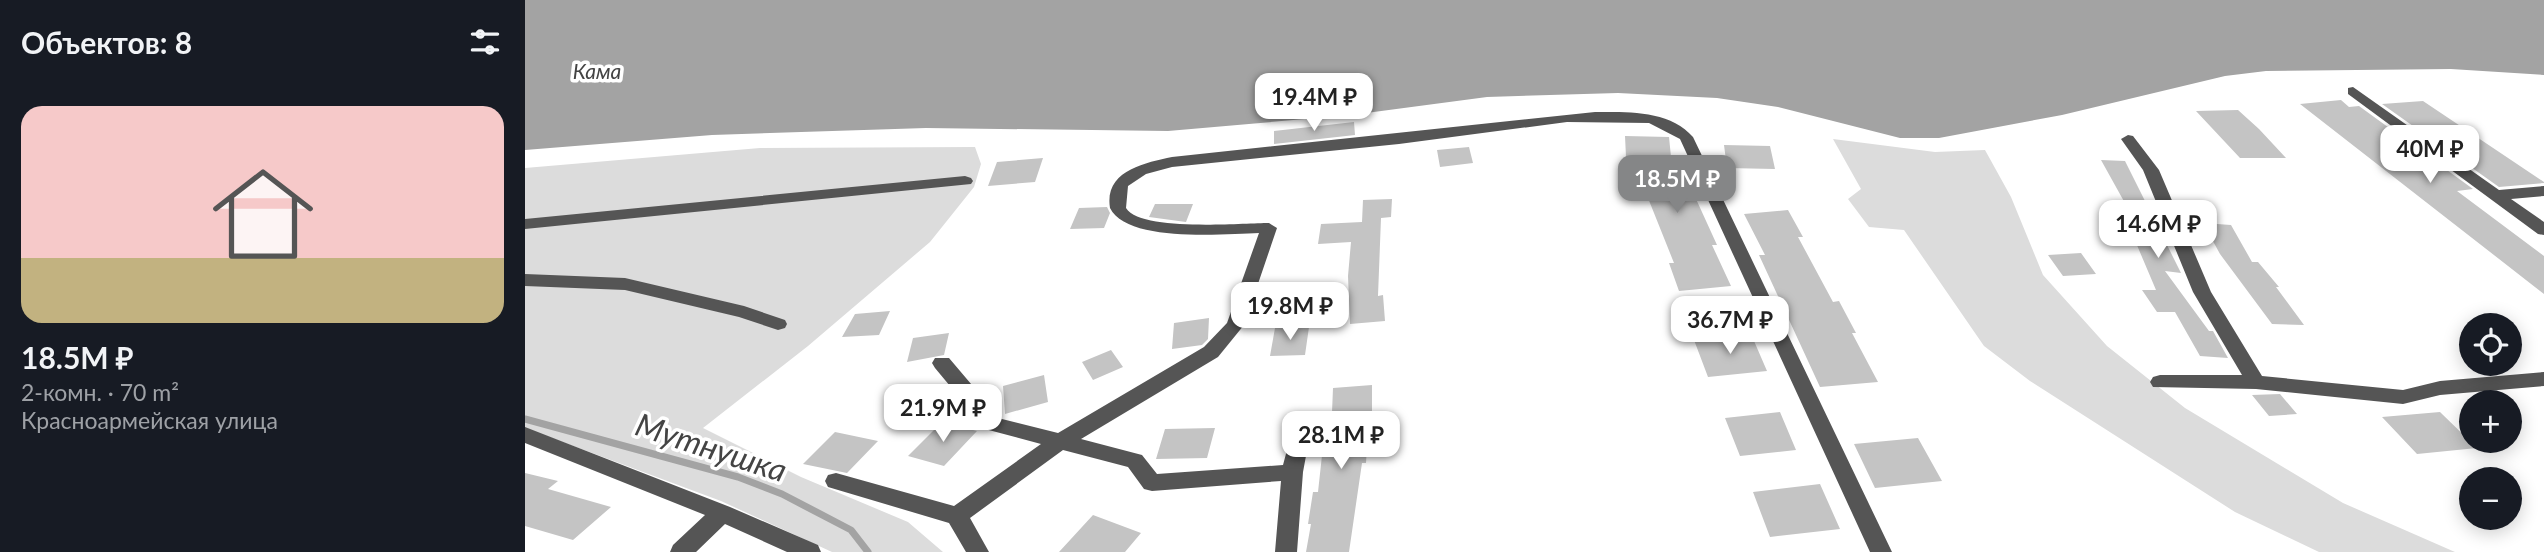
<!DOCTYPE html>
<html lang="ru">
<meta charset="utf-8">
<style>
body{margin:0;font-family:Lato,sans-serif;background:#20242c;color:#f1f3f6;height:100vh;display:flex;flex-direction:column;font-size:26px;white-space:nowrap}
*{box-sizing:border-box;margin:0}
p{font-size:23px;color:#9ea1a6}
.icon{flex:none;width:38px;height:38px;fill:none;stroke:currentColor;stroke-width:2;stroke-linecap:round;stroke-linejoin:round}
.map{position:relative;flex:1;overflow:hidden}
.details{display:flex;flex-direction:column;background:#171b24;width:525px}
.details>*{flex:none}
.controls{position:absolute;left:1934px;top:313px;display:grid;gap:14px}
.controls a{display:grid;place-items:center;width:63px;height:63px;border-radius:50%;background:#171b24;box-shadow:0 4px 18px #0003;font-size:35px}
.price{position:absolute;translate:-50% -60px;padding:0 16px;border-radius:14px;background:#fff;color:#222;font-size:23px;line-height:46px;filter:drop-shadow(0 2px 4px #0008)}
.price::after{content:'';position:absolute;left:50%;top:42px;width:21px;height:16px;margin-left:-10px;background:inherit;clip-path:polygon(0 0,100% 0,50% 100%)}
.price.current{background:#858687;color:#fff}
ul{padding:0;list-style:none}
li{display:grid;align-content:center;gap:14px;height:371px;padding:0 21px}
li+li{border-top:2px solid #363941}
li span{display:grid;place-items:center;height:217px;border-radius:21px;color:#555}
li>.icon{margin-inline-start:auto}
span .icon{width:126px;height:126px;fill:#fffc;stroke-width:1}
li b{font-size:30px}
h2{display:flex;justify-content:space-between;align-items:center;height:84px;padding:0 21px;font-size:30px}
main{display:flex;flex:1;min-height:0}
.map>svg:first-child{display:block}
.green{fill:#dcdcdc}
.water{fill:#a3a3a3}
.lines{fill:none;stroke-linecap:round;stroke-linejoin:round}
.stream{stroke:#a3a3a3;stroke-width:7}
.building{fill:#c4c4c4}
.minor{fill:#555;fill-rule:evenodd}
.labels{text-anchor:middle;stroke-width:7;stroke-linejoin:round;paint-order:stroke}
.far-water-label{font-size:21px;font-style:italic;fill:#444;stroke:#fff}
.near-water-label{font-size:32px;font-style:italic;fill:#444;stroke:#fff}
</style>
<main>
<section class="details">
<h2>Объектов: 8<svg class="icon" aria-label="filters" viewBox="0 0 24 24"><path d="M4 7h16M4 17h16"/><circle cx="9" cy="7" r="2"/><circle cx="15" cy="17" r="2"/></svg></h2>
<ul>
<li><span style="background:linear-gradient(#f6c9c9 70%,#c2b280 0)"><svg class="icon" aria-label="home" viewBox="0 0 24 24"><path d="M3 11l9-7 9 7M6 9v11h12V9"/></svg></span><div><b>18.5M ₽</b><p>2-комн. · 70 m²</p><p>Красноармейская улица</p></div></li>
</ul>
</section>
<div class="map">
<svg width="2019" height="552" viewBox="0 0 2019 552">
<rect width="100%" height="100%" fill="#fff"/>
<path class="green" d="M1308,139L1410,152L1460,150L1486,197L1518,275L1582,346L1660,408L1818,503L1930,552H1794L1710,512L1505,381L1459,346L1379,230L1344,227L1323,199L1336,189Z
M450,147L456,164L449,187L405,242L283,346L178,428L276,477L383,522L418,552H307L196,501L0,428V168L235,148Z"/>
<path class="water" d="M0,0H2019V75L1926,69L1741,71L1700,76L1537,115L1414,138H1375L1253,107L1192,98L1093,93L962,97L826,115L643,131L401,128L187,135L0,150Z"/>
<g class="lines">
<path class="stream" d="M0,419L213,477L257,494L326,530L343,552"/>
</g>
<path class="building" d="M1816,100L1824,107L1834,106L1948,189L1932,191L2019,256V294L1775,104Z
M1898,101L2019,182V183L1974,187L1857,104Z
M1713,110L1734,129L1761,158H1715L1671,111Z
M829,122L830,135L749,144V131Z
M1100,136L1144,137L1147,167L1156,166L1192,245H1187L1206,286L1154,291L1144,263H1149L1121,193L1106,157H1101Z
M1199,145L1245,146L1250,169L1202,168Z
M944,147L948,163L915,167L912,150Z
M518,158L510,182L463,186L472,162Z
M1576,160L1600,161L1656,273L1640,271L1684,331H1688L1703,358L1675,356L1650,312H1632L1617,290H1631L1603,224L1591,223L1582,203L1601,205Z
M867,199L866,217L856,218L853,296L858,295L860,321L825,324L823,276L826,242L793,244L796,224L837,222L838,200Z
M630,204H668L661,222L624,217Z
M582,207L585,213L579,228L545,229L554,208Z
M1263,210L1278,237H1273L1308,302L1314,301L1331,333H1327L1353,382L1295,387L1234,255H1240L1219,214Z
M1678,223L1706,225L1727,262H1733L1754,287H1751L1779,325L1747,324L1695,254Z
M1556,253L1571,274L1538,276L1523,255Z
M365,311L354,335L317,337L330,314Z
M684,318L683,339L677,345L647,349L649,323Z
M784,327L780,355L745,356L750,328Z
M424,333L419,355L382,362L388,338Z
M1226,334L1242,371L1183,377L1169,340Z
M586,350L598,367L568,380L557,362Z
M519,375L523,402L480,414L478,386Z
M847,385V414H844L841,463H837L824,552H781L786,524H783L788,492H793L799,437H806L808,388Z
M1755,394L1772,414L1744,416L1727,395Z
M1255,412L1271,450L1215,456L1200,418Z
M1915,412L1952,448L1892,454L1857,417Z
M417,422L452,431L419,466L383,456Z
M690,428L682,458L631,459L640,429Z
M310,432L353,441L322,473L278,464Z
M1393,438L1417,481L1350,488L1329,444Z
M0,473L33,481L23,489L86,507L48,540L0,526Z
M1295,484L1315,529L1245,537L1228,492Z
M568,515L616,533L600,552H534Z"/>
<g class="lines">
<path class="minor" d="M1828,87L1974,190L2019,186V196L1986,199L2019,222V235L2013,234L1823,94V88Z
M1070,112C1102,112 1145,110 1168,137L1367,552H1345L1155,139L1124,123L1042,122L874,144L647,167L621,174L603,186L601,208C616,232 716,223 744,223L752,228L719,325L693,357L556,439L617,455L632,474L758,465L769,424L776,421L783,424L786,429L778,472L772,552H750L756,481L627,491L619,489L603,467L538,450L445,518L464,552H441L424,523L303,487L300,481L303,475L311,473L429,506L516,444L441,424L435,398L410,368L407,363L410,358H424L452,391L457,414L533,433L679,347L702,323L734,233C699,234 602,243 585,208C579,171 619,163 647,157Z
M1603,135L1608,136L1634,170L1686,292L1737,376L1878,390L1915,381L2019,372V386L1915,395L1878,404L1731,389L1628,387L1625,382L1628,377L1635,375H1717L1668,292L1618,170L1596,139Z
M440,176L446,178L448,181L446,184L0,229V219Z
M0,274L100,278L219,306L260,320L262,324L260,328L253,330L214,317L100,290L0,286Z
M0,427L205,507L293,545L296,552H262L200,524L171,552H145L148,545L180,515L0,443Z"/>
</g>
<g class="labels">
<g class="far-water-label">
<text x="72" y="79">Кама</text>
</g>
<g class="near-water-label">
<text transform="translate(186 448) rotate(18)" y="11">Мутнушка</text>
</g>
</g>
</svg>
<div class="controls">
<a><svg class="icon" aria-label="locate" viewBox="0 0 24 24"><circle cx="12" cy="12" r="6"/><path d="M12 2v4M12 18v4M2 12h4M18 12h4"/></svg></a>
<a>+</a>
<a>−</a>
</div>
<b class="price" style="left:789px;top:133px">19.4M ₽</b>
<b class="price" style="left:1905px;top:185px">40M ₽</b>
<b class="price current" style="left:1152px;top:215px">18.5M ₽</b>
<b class="price" style="left:1633px;top:260px">14.6M ₽</b>
<b class="price" style="left:765px;top:342px">19.8M ₽</b>
<b class="price" style="left:1205px;top:356px">36.7M ₽</b>
<b class="price" style="left:418px;top:444px">21.9M ₽</b>
<b class="price" style="left:816px;top:471px">28.1M ₽</b>
</div>
</main>
